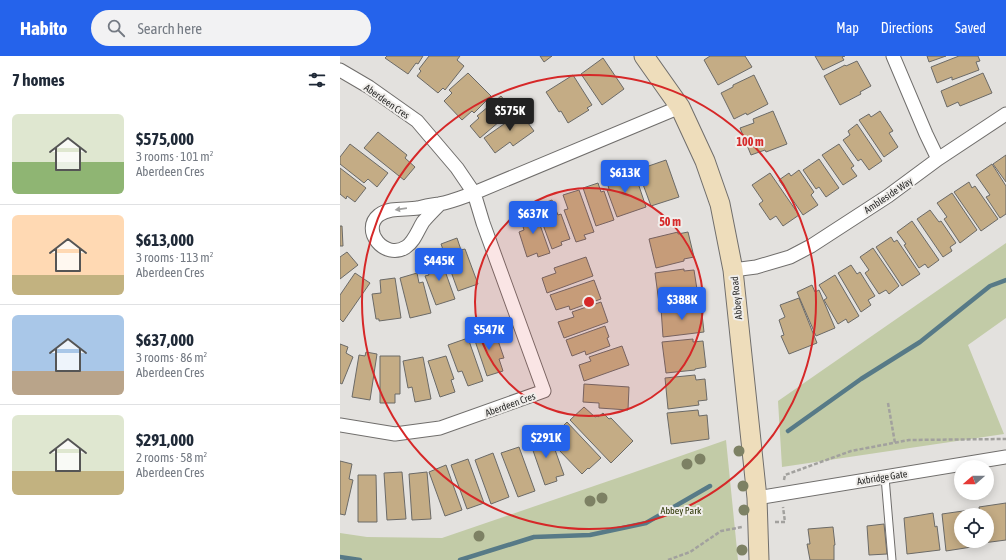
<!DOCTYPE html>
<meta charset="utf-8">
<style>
body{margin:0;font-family:"Asap Condensed",sans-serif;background:#f2f2f3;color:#1f2937;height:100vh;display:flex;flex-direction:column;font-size:15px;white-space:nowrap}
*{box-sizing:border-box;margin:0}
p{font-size:13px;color:#747a83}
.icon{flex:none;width:22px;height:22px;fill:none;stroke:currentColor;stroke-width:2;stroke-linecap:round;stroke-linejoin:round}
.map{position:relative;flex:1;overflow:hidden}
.side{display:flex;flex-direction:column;background:#fff;width:340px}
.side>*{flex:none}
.needle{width:26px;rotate:250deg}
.controls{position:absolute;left:614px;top:404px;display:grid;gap:8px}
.controls a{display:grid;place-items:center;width:40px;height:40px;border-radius:50%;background:#fff;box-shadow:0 2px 10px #0003;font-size:20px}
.price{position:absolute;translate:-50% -34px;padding:0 9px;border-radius:4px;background:#2563eb;color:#fff;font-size:13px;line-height:26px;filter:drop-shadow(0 1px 2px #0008)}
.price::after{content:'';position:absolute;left:50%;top:24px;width:12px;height:9px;margin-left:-6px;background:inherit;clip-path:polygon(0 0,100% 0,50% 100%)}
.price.selected{background:#222;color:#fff}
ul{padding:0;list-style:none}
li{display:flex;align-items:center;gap:12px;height:100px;padding:0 12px}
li+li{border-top:1px solid #e0e1e3}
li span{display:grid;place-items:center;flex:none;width:112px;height:80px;border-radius:6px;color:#555}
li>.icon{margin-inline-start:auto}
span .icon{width:48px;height:48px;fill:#fffc;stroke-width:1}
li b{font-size:17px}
h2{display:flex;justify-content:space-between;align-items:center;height:48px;padding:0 12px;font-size:17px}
header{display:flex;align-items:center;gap:24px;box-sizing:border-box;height:56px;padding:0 20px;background:#2563eb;color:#fff}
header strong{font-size:19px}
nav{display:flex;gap:22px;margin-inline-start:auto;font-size:14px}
.search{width:280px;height:36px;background:#f2f2f3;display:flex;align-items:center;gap:10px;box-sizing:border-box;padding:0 14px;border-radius:22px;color:#747a83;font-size:15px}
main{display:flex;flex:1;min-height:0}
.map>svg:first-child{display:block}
.green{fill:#c2cba7}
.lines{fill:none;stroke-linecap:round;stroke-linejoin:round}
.stream{stroke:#577a87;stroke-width:4.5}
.building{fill:#c4ac85;stroke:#6b6a67}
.lane-casing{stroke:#706e6c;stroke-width:9}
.street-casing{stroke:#706e6c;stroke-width:15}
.secondary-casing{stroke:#706e6c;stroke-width:21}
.path{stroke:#a2a19e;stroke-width:2.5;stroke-dasharray:4 2;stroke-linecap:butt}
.lane{stroke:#fff;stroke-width:7}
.street{stroke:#fff;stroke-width:13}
.secondary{stroke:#edb;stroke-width:19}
.tree{fill:#7d8164}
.oneway{fill:#a0a09f}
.ring{fill:none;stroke:#d62828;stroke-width:2}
.labels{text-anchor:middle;stroke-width:4;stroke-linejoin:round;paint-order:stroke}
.street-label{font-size:10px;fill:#2b2b2a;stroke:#f0eeeb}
.park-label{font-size:10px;fill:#2a3300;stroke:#f0eeeb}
.centre{fill:#d62828;stroke:#f0eeeb;stroke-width:2}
.ring-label{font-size:12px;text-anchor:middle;font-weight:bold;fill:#d62828;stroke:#f0eeeb;stroke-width:4;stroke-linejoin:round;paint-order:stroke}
</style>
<header>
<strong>Habito</strong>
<div class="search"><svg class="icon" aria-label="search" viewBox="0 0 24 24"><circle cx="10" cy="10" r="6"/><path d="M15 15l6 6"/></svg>Search here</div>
<nav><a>Map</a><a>Directions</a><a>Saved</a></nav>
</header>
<main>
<section class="side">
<h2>7 homes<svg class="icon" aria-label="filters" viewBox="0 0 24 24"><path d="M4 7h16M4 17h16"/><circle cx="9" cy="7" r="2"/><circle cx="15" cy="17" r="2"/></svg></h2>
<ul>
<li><span style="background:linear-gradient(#dfe7d0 60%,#8fb573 0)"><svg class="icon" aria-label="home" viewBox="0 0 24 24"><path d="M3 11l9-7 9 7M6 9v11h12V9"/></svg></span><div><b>$575,000</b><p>3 rooms · 101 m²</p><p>Aberdeen Cres</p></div></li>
<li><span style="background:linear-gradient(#ffd9b3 75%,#c2b280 0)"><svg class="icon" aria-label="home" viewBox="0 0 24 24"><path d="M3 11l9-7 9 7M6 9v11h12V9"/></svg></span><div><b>$613,000</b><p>3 rooms · 113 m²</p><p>Aberdeen Cres</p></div></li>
<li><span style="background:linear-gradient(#a9c7e8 70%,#b9a48a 0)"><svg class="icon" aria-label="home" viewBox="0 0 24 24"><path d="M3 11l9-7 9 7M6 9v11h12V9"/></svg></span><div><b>$637,000</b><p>3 rooms · 86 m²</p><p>Aberdeen Cres</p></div></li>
<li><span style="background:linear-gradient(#dfe7d0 70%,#c2b280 0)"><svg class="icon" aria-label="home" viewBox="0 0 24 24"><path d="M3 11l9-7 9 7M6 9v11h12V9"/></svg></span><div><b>$291,000</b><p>2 rooms · 58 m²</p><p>Aberdeen Cres</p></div></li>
</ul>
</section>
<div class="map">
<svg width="666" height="504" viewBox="0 0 666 504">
<rect width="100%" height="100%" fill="#e3e1de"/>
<path class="green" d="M666,187V262L628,289L664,378L442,411L438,345Z
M386,384L398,504H0V477L27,481L102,482L292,417Z"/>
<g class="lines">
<path class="stream" d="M448,375L521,323L580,286L650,230L666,224
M0,501L20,504
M120,504L194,481L250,479L306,467L370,430"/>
</g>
<path class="building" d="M47,0H83L78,8L76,7L68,18L45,2Z
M89,0H120L117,4L124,10L105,34L103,32L98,37L77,20L81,15L79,13Z
M200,0H212L204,6Z
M370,0H405L412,11L378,29L364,4Z
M475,0H505L502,1L504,4L483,14Z
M587,0H606L589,6Z
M619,0H638L640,5L636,6L639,14L612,24V21L597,27L591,11Z
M263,2L284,33L262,49L241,18Z
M517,5L531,30L520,36L521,38L500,49L484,20L505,9L506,10Z
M128,17L151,40L134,57L132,55L122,64L104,45L112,37L109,34Z
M643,17L652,37L620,50L618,46L607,51L601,35Z
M233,19L252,49L247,52L249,54L228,67L221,55L219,56L206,36Z
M414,19L428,48L407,59L406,57L394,63L381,37L393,31V29Z
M161,40L173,54L140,82L130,70L139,62L137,60Z
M184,54L192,65L188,67L194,75L173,90L170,86L155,97L144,82Z
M433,55L447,88L426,96L425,94L411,99L400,72L414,67L413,63Z
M540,55L553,75L549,77L558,91L544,101L519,64L529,58L531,61Z
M517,68L542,105L529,114L521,103L518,105L503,84L510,79L508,75Z
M38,76L67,99L65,102L75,111L64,124L24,92Z
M10,88L48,117L37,131L28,123L24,127L0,108V101Z
M499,88L514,110L511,112L517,120L503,129L482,99Z
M666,99V126L653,108Z
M479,103L499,132L486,141L479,131L476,133L463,114Z
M326,104L339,141L311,150L301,123H303L300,113Z
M652,108L666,130V158L660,162L646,141L650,139L636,119Z
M0,112L26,132L15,146L7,140L6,143L0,138Z
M291,114L294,124H297L306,151L277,161L267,134L269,133L266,123Z
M459,114L474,136L471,139L478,149L463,159L439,124L449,117L451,120Z
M430,117L459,159L443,170L436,160L430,164L419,148L423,145L412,129Z
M629,126L632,132L635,130L658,163L641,175L614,136Z
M258,127L261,136L264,135L274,164L256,170L243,132Z
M239,134L254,176L244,179L246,183L236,186L224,154L228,153L223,139Z
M612,137L637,174L620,187L604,163L607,161L597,147Z
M212,144L218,159L221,158L230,183L221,186L222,189L212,193L196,150Z
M194,152L210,197L198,201L197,197L187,201L179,176L184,174L179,157Z
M590,154L599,166L601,165L616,187L610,191L612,195L603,201L577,163Z
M572,165L599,204L588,212L585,208L579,212L564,189L566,188L557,176Z
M0,170H2L3,190H0Z
M338,176V178L348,176L354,201L344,203V205L316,212L309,183Z
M551,181L554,186L557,184L580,218L562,230L536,191Z
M117,182L121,194L125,193L138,228L118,235L101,188Z
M533,192L559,230L549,238L546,234L539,238L525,217L529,214L520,201Z
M7,196L18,209L0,223V201Z
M100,201L115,243L96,249L85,220L89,219L84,206Z
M246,201L253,220L207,237L202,222L216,217L214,212Z
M511,209L517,218L520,216L535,240L528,244L531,249L521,256L498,217Z
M344,213V215L354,214L358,240L347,241L348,243L319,247L315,217Z
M15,217L30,227L3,266L0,263V239Z
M77,217L79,227L83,226L91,257L70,262L60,222Z
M495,219L519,260L508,267L506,263L498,268L484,244L487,242L479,229Z
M55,222L61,262L39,265V263H36L32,238L41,237L40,224Z
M254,224L261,243L230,254L229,250L216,254L210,239Z
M472,229L475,236L479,234L495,272L476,280L457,236Z
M459,242L477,287L449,298L441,280L444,279L439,264L445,261L440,249Z
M261,246L268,266L224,282L218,266L234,261L232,256Z
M350,249V251L361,249L364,276L323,281L321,252Z
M265,270L269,281L267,282L270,290L246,299L245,295L232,300L226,284Z
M144,272L145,276L154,273L164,302L159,303L163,315L147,320L132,276Z
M128,282L143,325L128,330L122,315L118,316L108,289Z
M353,283V286L363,285L366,311L355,313V314L326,317L322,286Z
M0,288L8,291L6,297L13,301L2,328L0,327Z
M282,290L289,309L244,325L239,309L251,305L249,301Z
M26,296L37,298L30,344L12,341L19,299L25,300Z
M40,300H60V338H55V347H40Z
M106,300L114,323L111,324L115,336L100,341L88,305Z
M83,301L91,343L75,346L72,331L68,332L63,305Z
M355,319L356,324L365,323L367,344L358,345L359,349L328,353L325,322Z
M244,328L289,331L288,354L259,352V347L243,346Z
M244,351L255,361L258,360V361L263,357L269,363L271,362L293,385L271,407L230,364Z
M358,354L359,360L367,359L369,383L331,388L327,357Z
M227,366L261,402L249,413L248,412L242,418L218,393L222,389L213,380Z
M206,378L211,392L214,391L224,419L216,421L217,425L205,429L189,383Z
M179,391L195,435L178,441L161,397Z
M153,397L169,441L151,448L135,404Z
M128,403L144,447L127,453L111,409Z
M0,405L12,408L9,423L13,424L5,459L0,458Z
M106,409L122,454L105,460L89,416Z
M62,416L66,463L47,464L44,417Z
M87,416L91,463L72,464L69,418Z
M18,419H36L37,466H18Z
M666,447V484L643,487L642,485H647V459H640L639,451Z
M630,454L631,459H621V485H637L638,490L606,495L602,458Z
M593,457L595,471L597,470L600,494L567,498L564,462Z
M544,468L547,498L529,499L527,470Z
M493,471L495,489H494V504H470L467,488H470L468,473Z"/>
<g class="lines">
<g class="lane-casing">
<path id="lane" d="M545,421L552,504"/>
</g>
<g class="street-casing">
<path id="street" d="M0,14L29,31L77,65L117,112L134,137L143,167L204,335L100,372L55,378L0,369
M598,103L666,58
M100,148C94,154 88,160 83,166C78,174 74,186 66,191C45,205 20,174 39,159C50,151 65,154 78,152C85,150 92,149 99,148C111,146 123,141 134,137L340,51
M393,214L416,211L450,201L471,190L548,140L598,103L586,78L553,0
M417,442L666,401"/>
</g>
<g class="secondary-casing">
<path id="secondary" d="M304,0L340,51L365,105L380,148L393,214L417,442L419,504"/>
</g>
<path class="path" d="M548,347L555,387
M444,424L445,419L511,395L569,384L666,383
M435,466H445L443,451
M328,504L350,496L381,475L402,471"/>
<use href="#lane" class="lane"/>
<use href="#street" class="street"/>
<use href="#secondary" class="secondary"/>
</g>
<g class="tree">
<circle cx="399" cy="395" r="5.5"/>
<circle cx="360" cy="403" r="5.5"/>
<circle cx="347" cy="408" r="5.5"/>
<circle cx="403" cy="430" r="5.5"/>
<circle cx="262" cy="442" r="5.5"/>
<circle cx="250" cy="445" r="5.5"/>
<circle cx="404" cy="454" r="5.5"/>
<circle cx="139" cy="480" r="5.5"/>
<circle cx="402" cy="494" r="5.5"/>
</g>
<defs><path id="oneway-solid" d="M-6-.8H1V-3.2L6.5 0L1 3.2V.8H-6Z"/></defs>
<use class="oneway" href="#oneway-solid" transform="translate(61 153) rotate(172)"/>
<circle cx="249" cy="246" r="114" fill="#d62828" fill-opacity=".12"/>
<g class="ring">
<circle cx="249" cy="246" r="114"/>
<circle cx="249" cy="246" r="227"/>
</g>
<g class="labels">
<g class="street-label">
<text transform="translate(47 45) rotate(35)" y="4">Aberdeen Cres</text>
<text transform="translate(548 139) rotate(-34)" y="4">Ambleside Way</text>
<text transform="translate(396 242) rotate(-96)" y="4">Abbey Road</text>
<text transform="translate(170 348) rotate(-20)" y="4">Aberdeen Cres</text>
<text transform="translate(542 421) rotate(-9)" y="4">Axbridge Gate</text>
</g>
<g class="park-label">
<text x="341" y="458">Abbey Park</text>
</g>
</g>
<circle cx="249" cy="246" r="6" class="centre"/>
<g class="ring-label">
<text x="410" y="90">100 m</text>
<text x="330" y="170">50 m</text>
</g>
</svg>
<div class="controls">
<a><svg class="needle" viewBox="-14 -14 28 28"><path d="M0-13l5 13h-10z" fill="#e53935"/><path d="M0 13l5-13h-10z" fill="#747a83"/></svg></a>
<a><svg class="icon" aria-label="locate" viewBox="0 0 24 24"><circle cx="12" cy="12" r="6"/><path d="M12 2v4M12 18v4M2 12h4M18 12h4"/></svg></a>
</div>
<b class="price selected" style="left:170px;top:76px">$575K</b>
<b class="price" style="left:285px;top:138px">$613K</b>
<b class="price" style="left:193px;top:179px">$637K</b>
<b class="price" style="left:99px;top:226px">$445K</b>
<b class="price" style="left:342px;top:265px">$388K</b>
<b class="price" style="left:149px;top:295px">$547K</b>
<b class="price" style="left:206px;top:403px">$291K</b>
</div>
</main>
